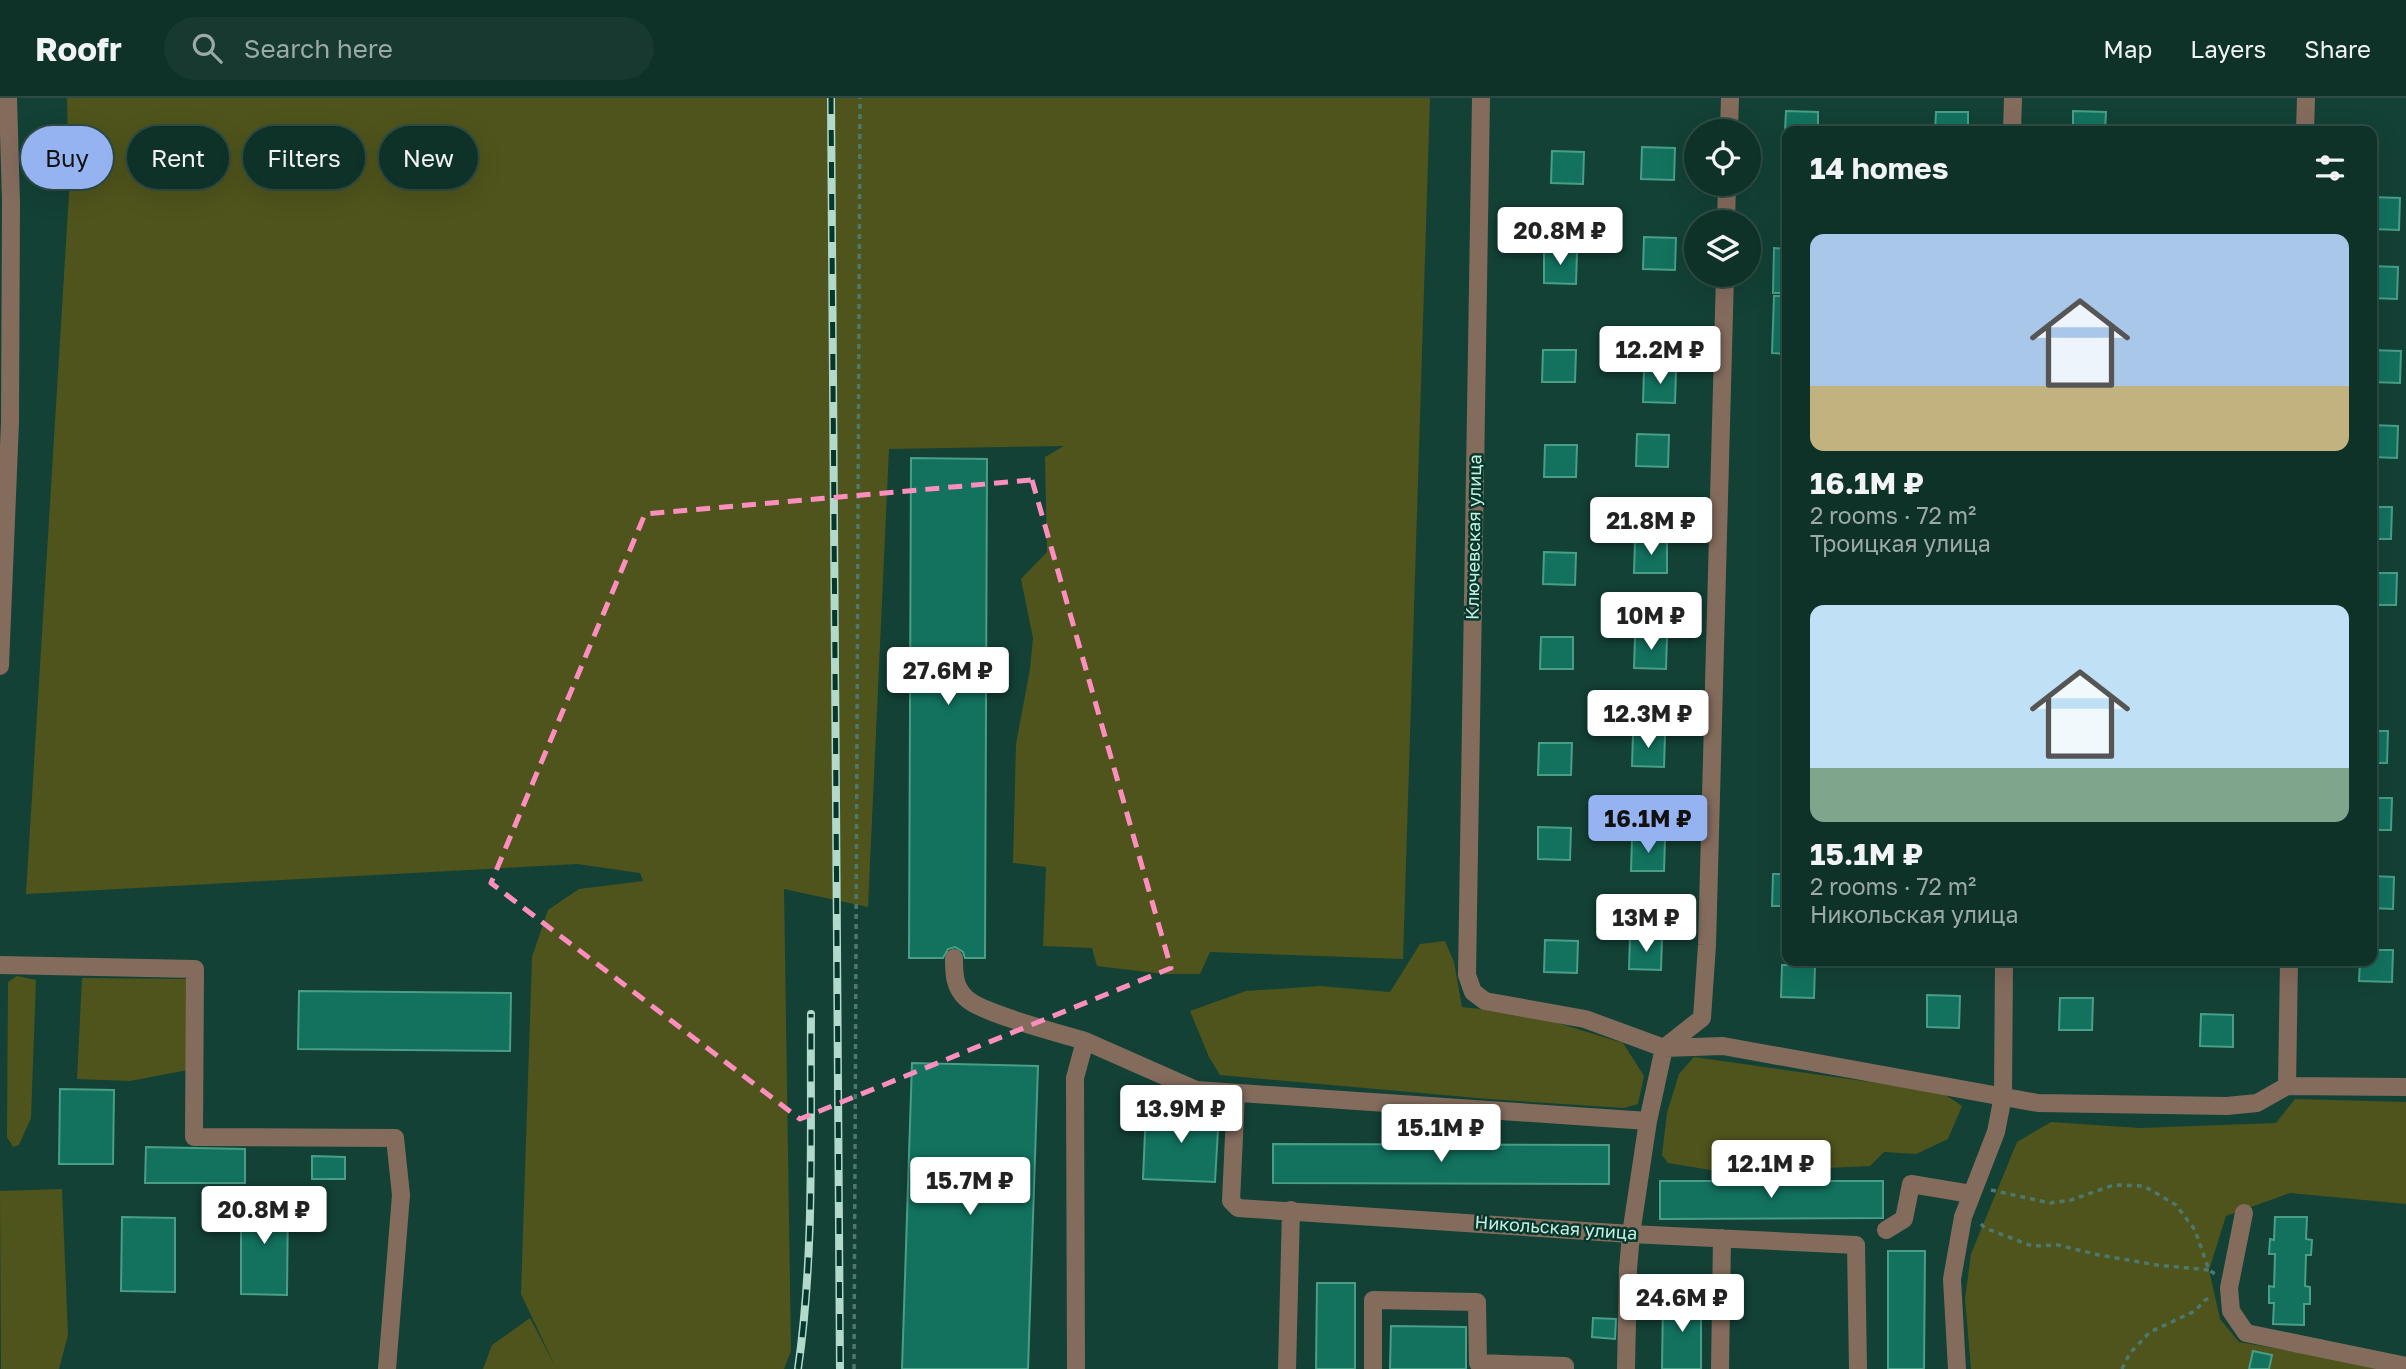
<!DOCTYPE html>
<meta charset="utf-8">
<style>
body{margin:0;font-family:"Golos Text",sans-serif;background:#173930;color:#f1f3f6;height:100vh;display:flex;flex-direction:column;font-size:26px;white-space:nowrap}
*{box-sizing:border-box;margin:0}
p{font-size:23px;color:#9ba9a8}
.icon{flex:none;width:38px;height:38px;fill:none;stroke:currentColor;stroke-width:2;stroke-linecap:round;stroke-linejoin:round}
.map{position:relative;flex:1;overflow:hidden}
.drawer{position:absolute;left:1782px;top:28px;width:595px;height:840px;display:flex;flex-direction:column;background:#0e3128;border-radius:14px;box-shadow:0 7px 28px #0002,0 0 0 2px #2e4c45}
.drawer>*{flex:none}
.guide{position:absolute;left:21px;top:28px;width:665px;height:63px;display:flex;gap:14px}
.fabs{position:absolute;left:1684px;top:21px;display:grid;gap:14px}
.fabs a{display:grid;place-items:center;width:77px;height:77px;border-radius:50%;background:#0e3128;box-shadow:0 7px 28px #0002,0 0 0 2px #2e4c45;font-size:35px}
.price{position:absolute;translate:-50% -60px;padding:0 16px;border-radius:7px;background:#fff;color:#222;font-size:23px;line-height:46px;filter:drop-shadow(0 2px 4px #0008)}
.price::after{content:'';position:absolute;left:50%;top:42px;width:21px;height:16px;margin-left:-10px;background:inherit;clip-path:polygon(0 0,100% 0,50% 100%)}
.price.current{background:#95b2f1;color:#111}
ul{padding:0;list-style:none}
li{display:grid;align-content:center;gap:14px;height:371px;padding:0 28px}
li span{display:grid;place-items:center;height:217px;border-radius:14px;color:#555}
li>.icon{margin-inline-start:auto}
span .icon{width:126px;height:126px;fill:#fffc;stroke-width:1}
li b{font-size:30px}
h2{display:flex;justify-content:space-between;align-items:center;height:84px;padding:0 28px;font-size:30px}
.chip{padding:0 24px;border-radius:32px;background:#0e3128;box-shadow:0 7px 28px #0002,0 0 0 2px #2e4c45;font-size:24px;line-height:63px}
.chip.current{background:#95b2f1;color:#111}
header{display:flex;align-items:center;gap:42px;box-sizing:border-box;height:98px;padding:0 35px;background:#0e3128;border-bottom:2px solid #2e4c45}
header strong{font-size:33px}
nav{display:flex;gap:38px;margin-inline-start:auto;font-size:24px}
.search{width:490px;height:63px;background:#173930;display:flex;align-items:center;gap:18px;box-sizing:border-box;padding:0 24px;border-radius:38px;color:#9ba9a8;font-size:26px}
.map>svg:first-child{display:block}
.green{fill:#4f541c}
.building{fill:#12725e;stroke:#499e88;stroke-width:2}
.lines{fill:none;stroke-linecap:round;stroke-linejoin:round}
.path{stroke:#4d796d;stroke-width:3.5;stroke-dasharray:5 5;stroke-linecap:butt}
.minor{stroke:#846c5d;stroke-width:18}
.rail-casing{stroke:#b1dacd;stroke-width:8}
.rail{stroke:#06372c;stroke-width:5;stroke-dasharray:16;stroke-linecap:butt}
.marked{fill:none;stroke:#fe8ebe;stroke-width:5;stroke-dasharray:14 9;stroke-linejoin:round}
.labels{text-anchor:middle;stroke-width:5;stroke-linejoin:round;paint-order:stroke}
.street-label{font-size:18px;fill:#c6eee1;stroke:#06372c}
</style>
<header>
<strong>Roofr</strong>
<div class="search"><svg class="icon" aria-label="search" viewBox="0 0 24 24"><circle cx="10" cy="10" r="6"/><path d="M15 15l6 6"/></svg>Search here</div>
<nav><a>Map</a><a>Layers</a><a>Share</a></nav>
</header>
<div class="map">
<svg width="2406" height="1271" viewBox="0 0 2406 1271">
<rect width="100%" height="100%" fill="#134136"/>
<path class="green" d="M67,0H1430L1403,861L1210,854L1200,876H1164L1097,868L1092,850L1043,848L1046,769L1013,765L1016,646L1030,571L1033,540L1021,481L1047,454L1045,359L1064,348L889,351L868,809L784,791L791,1253L784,1271H483L492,1247L530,1220L555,1268L521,1196L532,859L548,812L579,791L643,783L640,775L577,766L26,796L69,96Z
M1445,843L1454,864L1462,909L1532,917L1623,945L1644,978L1638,1006L1624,1010L1488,1001L1220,977L1209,959L1190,913L1246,893L1320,888L1390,894L1420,846Z
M17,878L36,882L31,1020L19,1047L13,1049L7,1039L8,884Z
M82,880L190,881L188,972L130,983L77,981Z
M1694,959L1941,994L1962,1008L1948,1041L1916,1056L1884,1054L1870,1068L1729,1075L1668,1065L1662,1057L1667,1015L1679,976Z
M2295,1001L2406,1004V1106L2290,1095L2226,1118L2209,1172L2220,1221L2239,1244L2395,1271H1971L1965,1201L1971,1156L2017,1044L2051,1024L2140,1030L2276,1025Z
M62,1091L68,1237L59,1271H1L0,1093Z"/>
<path class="building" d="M1786,13L1818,14V33H1785Z
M2073,13L2106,14L2105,33H2073Z
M1936,14H1968V33H1935Z
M1642,49L1675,50L1674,82L1641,81Z
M1552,53L1584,54L1583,86L1551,85Z
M2371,99L2400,100L2399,132L2371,131Z
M1644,139L1676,140L1675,172L1643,171Z
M1774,150L1787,151V195H1773Z
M1544,153L1577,154L1576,186L1544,185Z
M2371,168L2398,169L2397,201L2371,200Z
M1774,198H1787V256L1772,255Z
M1543,252H1576L1575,284H1542Z
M2371,252L2401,253L2400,285L2371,284Z
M1644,272L1676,273L1675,305L1643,304Z
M2371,327L2398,328L2397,360L2371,359Z
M1637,336L1669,337L1668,369L1636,368Z
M1545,347H1577L1576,379H1544Z
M911,360L987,361L985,860H965L963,854L955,849L948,851L943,860H909Z
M2371,409H2392L2391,441H2371Z
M1635,443H1667V475H1634Z
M1544,454L1576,455L1575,487L1543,486Z
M2371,475H2397L2396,507H2371Z
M1635,538L1667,539L1666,571L1634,570Z
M1541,539H1573V571H1540Z
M2371,633H2388L2387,665H2371Z
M1633,636L1665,637L1664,669L1632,668Z
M1539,645H1572L1571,677H1538Z
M2371,700H2392L2391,732H2371Z
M1538,729L1571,730L1570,762L1538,761Z
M1632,741H1665L1664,773H1631Z
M1773,776H1787V808H1772Z
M2371,778L2394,779L2393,811L2371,810Z
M1630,839L1662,840L1661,872L1629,871Z
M1545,842L1578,843L1577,875L1544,874Z
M2371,852H2393L2392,884L2359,883L2360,863H2371Z
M1782,867H1815L1814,900L1781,899Z
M299,893L511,895L510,953L298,951Z
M1927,897L1960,898L1959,930L1927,929Z
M2060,900H2093L2092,932H2059Z
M2201,916L2233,917V949L2200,948Z
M912,965L1038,968L1028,1271H902Z
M60,991L114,992L113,1066H59Z
M1146,1011L1219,1014L1215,1084L1143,1081Z
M1273,1046L1609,1047V1086L1273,1085Z
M146,1049L245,1051V1085H145Z
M312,1058L345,1059V1081H312Z
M1660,1083H1883V1120L1660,1121Z
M241,1099H288L287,1197L241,1196Z
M122,1119L175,1120V1194L121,1193Z
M2275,1119H2307L2306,1141L2312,1142L2311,1157H2306L2305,1188L2310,1189V1206H2304V1227L2273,1226L2274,1205H2269V1188L2274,1189L2275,1156H2269L2270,1141L2274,1142Z
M1888,1153H1925L1924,1271H1888Z
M1317,1185H1355V1271H1316Z
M1663,1200H1701V1271H1662Z
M1593,1220L1616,1221L1615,1241L1592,1239Z
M1391,1228L1466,1229V1271H1390Z
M2253,1253L2272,1257L2269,1271H2249Z"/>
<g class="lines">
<path class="path" d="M1991,1092L2050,1105L2071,1102L2114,1087L2144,1088L2176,1107L2195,1132L2209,1172L2215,1176
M1981,1126L1985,1130L2032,1148L2058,1147L2099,1157L2157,1167L2209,1172
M854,1271L860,0
M2122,1271L2130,1255L2150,1234L2195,1213L2205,1202L2212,1199"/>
<path class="minor" d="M1481,0L1467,877L1473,894L1485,903L1585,921L1664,950L1723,948L2038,1005L2227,1008L2257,1005L2287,988L2406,989
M1729,33L1730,0
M2012,33L2013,0
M2305,33L2306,0
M1726,124L1727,86
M0,568L10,324L11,104L8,0
M954,860C954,875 954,889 966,900C980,915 1062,936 1085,943
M0,867L195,871L194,1039L395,1040L401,1097L387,1271
M2287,988L2289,863
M1236,995L1231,1103L1238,1110L1631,1136L1856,1147L1858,1271
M2244,1115L2229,1190L2231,1213L2246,1235L2406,1268
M1886,1132L1904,1121L1911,1086L1971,1096
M1076,1271L1075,980L1085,943L1196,992L1648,1023
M1287,1271L1291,1112
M1373,1271V1202L1477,1204L1478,1265L1565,1268V1271
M1626,1271L1628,1171L1631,1136L1648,1023L1664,950L1702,920L1707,847L1725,177
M1720,1271L1722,1140
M1957,1271L1952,1181L1963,1119L1996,1034L2003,998L2004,863"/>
<g class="rail-casing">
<path id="rail" d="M831,0L840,1271
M798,1271C815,1153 810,1035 811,916"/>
</g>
<use href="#rail" class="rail"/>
</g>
<path class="marked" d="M1032,382L1171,870L800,1021L491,785L645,416Z"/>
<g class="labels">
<g class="street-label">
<text transform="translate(1474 439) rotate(-89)" y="6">Ключевская улица</text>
<text transform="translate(1556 1130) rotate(4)" y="6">Никольская улица</text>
</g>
</g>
</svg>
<div class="fabs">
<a><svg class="icon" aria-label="locate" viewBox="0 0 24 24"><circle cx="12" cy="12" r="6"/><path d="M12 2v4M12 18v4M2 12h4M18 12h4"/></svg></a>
<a><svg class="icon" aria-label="layers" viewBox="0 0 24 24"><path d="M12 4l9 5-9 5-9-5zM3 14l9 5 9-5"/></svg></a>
</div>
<b class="price" style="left:1560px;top:169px">20.8M ₽</b>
<b class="price" style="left:1660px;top:288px">12.2M ₽</b>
<b class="price" style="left:1651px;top:459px">21.8M ₽</b>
<b class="price" style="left:1651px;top:554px">10M ₽</b>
<b class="price" style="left:948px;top:609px">27.6M ₽</b>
<b class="price" style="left:1648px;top:652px">12.3M ₽</b>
<b class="price current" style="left:1648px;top:757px">16.1M ₽</b>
<b class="price" style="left:1646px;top:856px">13M ₽</b>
<b class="price" style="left:1181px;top:1047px">13.9M ₽</b>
<b class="price" style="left:1441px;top:1066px">15.1M ₽</b>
<b class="price" style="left:1771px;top:1102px">12.1M ₽</b>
<b class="price" style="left:970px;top:1119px">15.7M ₽</b>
<b class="price" style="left:264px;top:1148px">20.8M ₽</b>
<b class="price" style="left:1682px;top:1236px">24.6M ₽</b>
<div class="guide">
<a class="chip current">Buy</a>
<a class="chip">Rent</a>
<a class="chip">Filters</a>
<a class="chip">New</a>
</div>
<section class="drawer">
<h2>14 homes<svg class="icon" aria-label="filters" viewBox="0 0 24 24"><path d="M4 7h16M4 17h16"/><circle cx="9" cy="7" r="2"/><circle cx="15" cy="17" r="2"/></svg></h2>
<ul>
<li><span style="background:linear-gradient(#a9c7e8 70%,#c2b280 0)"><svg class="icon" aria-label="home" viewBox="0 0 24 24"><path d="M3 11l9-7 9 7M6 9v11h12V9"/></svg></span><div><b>16.1M ₽</b><p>2 rooms · 72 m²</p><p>Троицкая улица</p></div></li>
<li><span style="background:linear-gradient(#bfe0f5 75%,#7fa58c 0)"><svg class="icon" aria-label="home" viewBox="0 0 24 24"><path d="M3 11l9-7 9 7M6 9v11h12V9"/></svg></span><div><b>15.1M ₽</b><p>2 rooms · 72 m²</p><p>Никольская улица</p></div></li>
</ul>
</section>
</div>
